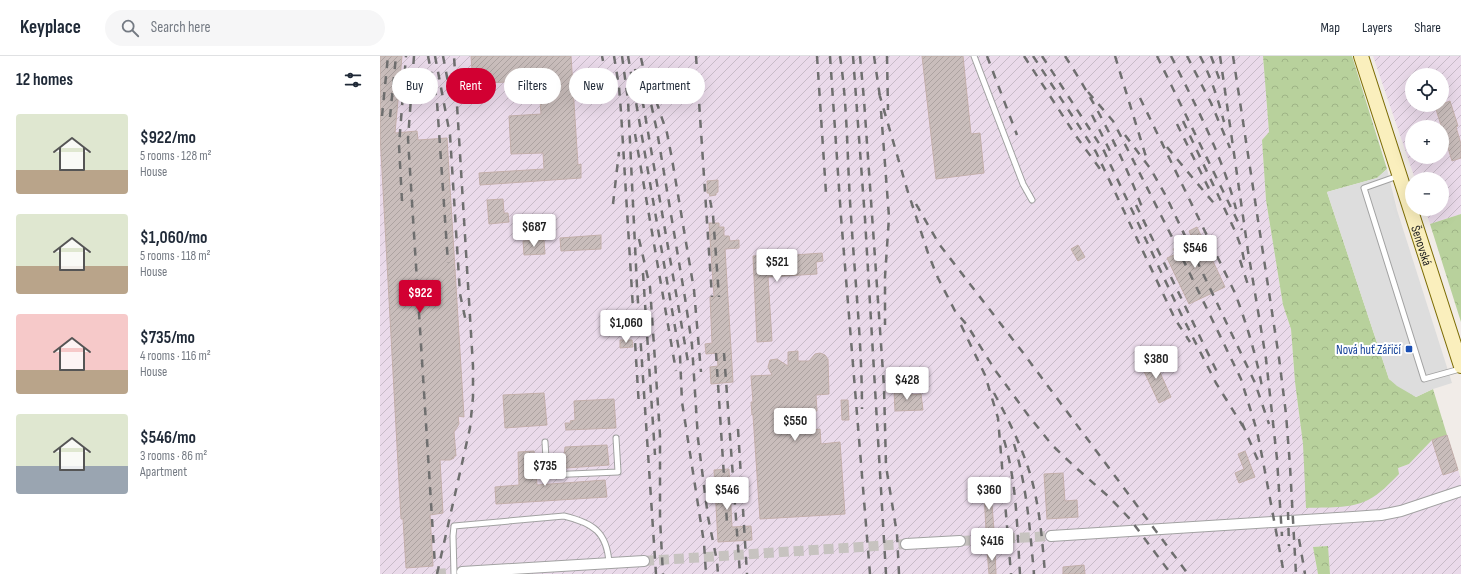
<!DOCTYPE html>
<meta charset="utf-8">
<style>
body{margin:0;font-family:"Sofia Sans Condensed",sans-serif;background:#f6f6f7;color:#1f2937;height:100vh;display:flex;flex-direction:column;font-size:15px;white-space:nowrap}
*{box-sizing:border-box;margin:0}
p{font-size:13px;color:#747a83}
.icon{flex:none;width:22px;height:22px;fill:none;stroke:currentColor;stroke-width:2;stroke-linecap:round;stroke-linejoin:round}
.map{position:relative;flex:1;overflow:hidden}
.panel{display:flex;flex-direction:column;background:#fff;width:380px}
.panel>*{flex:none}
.top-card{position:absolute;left:12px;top:12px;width:380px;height:36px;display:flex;gap:8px}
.tools{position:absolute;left:1025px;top:12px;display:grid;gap:8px}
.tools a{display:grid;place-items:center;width:44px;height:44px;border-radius:50%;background:#fff;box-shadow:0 4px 16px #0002;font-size:20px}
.price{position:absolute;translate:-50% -34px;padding:0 9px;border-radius:4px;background:#fff;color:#222;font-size:13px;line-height:26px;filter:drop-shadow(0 1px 2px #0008)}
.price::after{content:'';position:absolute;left:50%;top:24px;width:12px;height:9px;margin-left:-6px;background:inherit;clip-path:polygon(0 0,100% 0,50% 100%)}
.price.on{background:#d20032;color:#fff}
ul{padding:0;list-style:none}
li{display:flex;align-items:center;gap:12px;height:100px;padding:0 16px}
li span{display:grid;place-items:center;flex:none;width:112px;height:80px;border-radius:4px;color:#555}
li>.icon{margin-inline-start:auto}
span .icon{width:48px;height:48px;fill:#fffc;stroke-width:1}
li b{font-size:17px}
h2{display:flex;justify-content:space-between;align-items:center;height:48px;padding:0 16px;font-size:17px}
.tag{padding:0 14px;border-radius:18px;background:#fff;box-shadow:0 4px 16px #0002;font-size:14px;line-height:36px}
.tag.on{background:#d20032;color:#fff}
header{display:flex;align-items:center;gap:24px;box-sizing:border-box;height:56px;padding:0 20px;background:#fff;border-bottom:1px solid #e0e1e3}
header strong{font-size:19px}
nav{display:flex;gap:22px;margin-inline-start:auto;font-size:14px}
.search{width:280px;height:36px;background:#f6f6f7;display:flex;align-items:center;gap:10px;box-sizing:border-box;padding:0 14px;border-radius:22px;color:#747a83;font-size:15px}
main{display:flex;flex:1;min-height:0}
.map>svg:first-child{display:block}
.industrial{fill:url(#industrial-furrows);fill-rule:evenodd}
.forest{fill:url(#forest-crowns)}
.parking{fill:#ddd}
.building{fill:url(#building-hatch);stroke:#c3afaa}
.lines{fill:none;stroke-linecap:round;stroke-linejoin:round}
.street-tunnel{stroke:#c7c3c0;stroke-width:10;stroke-dasharray:10 5;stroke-linecap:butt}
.lane-casing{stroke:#a2a2a2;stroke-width:7}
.street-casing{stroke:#a2a2a2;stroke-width:12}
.secondary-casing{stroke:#7c6c04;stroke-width:16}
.lane{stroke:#fff;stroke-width:5}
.street{stroke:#fff;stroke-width:10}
.secondary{stroke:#faefbd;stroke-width:14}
.rail{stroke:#6f6f6f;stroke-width:2.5;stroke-dasharray:8 8;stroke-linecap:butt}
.transit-dot{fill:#1a4fb4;stroke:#fff;stroke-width:1.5}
.labels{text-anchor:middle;stroke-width:4;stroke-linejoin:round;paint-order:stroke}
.street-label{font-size:13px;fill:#212121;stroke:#fff}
.transit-label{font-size:13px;fill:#164399;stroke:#fff;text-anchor:end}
</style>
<header>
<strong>Keyplace</strong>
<div class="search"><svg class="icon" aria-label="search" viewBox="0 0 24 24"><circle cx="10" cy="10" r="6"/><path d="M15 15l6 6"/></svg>Search here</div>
<nav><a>Map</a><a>Layers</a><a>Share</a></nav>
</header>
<main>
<section class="panel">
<h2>12 homes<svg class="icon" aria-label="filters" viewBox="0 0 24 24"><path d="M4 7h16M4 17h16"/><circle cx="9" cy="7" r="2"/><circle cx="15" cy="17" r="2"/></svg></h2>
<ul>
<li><span style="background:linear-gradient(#dfe7d0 70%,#b9a48a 0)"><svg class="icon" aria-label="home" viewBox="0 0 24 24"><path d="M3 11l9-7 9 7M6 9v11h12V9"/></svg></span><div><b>$922/mo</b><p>5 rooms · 128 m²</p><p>House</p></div></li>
<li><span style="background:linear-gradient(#dfe7d0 65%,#b9a48a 0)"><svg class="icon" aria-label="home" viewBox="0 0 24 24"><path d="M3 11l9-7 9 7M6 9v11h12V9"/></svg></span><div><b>$1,060/mo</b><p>5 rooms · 118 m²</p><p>House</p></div></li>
<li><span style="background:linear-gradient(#f6c9c9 70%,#b9a48a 0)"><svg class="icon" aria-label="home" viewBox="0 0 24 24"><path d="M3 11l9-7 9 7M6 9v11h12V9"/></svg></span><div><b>$735/mo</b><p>4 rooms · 116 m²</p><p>House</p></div></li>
<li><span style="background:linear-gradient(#dfe7d0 65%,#9aa5b1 0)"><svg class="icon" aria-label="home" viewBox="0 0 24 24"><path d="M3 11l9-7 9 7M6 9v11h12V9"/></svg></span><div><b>$546/mo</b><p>3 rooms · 86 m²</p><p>Apartment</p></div></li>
</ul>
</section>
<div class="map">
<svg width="1081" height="518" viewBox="0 0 1081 518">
<defs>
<pattern id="industrial-furrows" width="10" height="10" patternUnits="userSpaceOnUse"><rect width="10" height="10" fill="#eadaea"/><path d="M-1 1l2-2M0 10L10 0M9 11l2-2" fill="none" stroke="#c8bbc8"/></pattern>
<pattern id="forest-crowns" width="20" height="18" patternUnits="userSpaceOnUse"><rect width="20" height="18" fill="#b8d19c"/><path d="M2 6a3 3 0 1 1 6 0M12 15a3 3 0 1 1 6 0" fill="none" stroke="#9eb386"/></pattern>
<pattern id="building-hatch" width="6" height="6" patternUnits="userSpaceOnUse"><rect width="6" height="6" fill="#c9bdbb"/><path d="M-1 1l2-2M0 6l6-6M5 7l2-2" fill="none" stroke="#aca2a0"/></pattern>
</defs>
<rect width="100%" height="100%" fill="#f1ece8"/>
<path class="industrial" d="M0,0H883L889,76L882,84L886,144L903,249L911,273L915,326L923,388L1017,412L1029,408L1052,384L1067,379L1081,423V518H950L947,490L933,491L938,518H0Z
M993,0H1081V158L1050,168L1045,153H1062V123H1035ZM1032,19H1062V49H1032ZM1032,71H1062V101H1032Z"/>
<path class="forest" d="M883,0H972L1007,113L997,122L947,136L1009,323L1036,341L1053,333L1067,379L1052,384L1029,408L1018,412L1019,418C1010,427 1000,438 988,444C970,453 946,451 926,452L923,388L915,326L911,273L903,249L886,144L882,84L889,76Z
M1081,158V266L1050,168Z
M948,490L950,518H938L933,491Z"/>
<path class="parking" d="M1007,113L1017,154L1072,327L1053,333L1036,341L1017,330L1009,323L947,136L997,122Z"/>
<path class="building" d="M0,0H22L15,77L37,75L38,84L67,82L84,361L78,360L79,368L74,376L76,400H74V402L70,404H60L63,457L50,459L53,510L26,512L23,463H21L0,78Z
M91,0H191L198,109L201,108V122L100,129L99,117L164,113L163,97L131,98L129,60L161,58L159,29L158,24L93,28Z
M542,0H583L591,78L600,77L604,117L556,123Z
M231,19V27H229L230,38L223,39L220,20Z
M1070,45L1078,70L1076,71L1081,88V102L1072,105L1055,50L1062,49V48Z
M338,124V136L336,137V139L330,140L329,137H327V125Z
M123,143L124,157H128L129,166L109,168L107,144Z
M329,167H339V171H344V180H349L350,185L359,184V192L345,193L353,326L331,328L330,311L338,310L337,297L326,298L325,288L332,287L330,241H334Z
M817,171L845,231L809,248L787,202L796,198L793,193L813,184L809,175Z
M221,179V193L181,195L180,182Z
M164,184L165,198L144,199L143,185Z
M698,189L705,201L698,205L691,193Z
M442,197L443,205L436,206L437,218L388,221L392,285L377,286L373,200L387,199V201Z
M240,284H252L253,291L240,292Z
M418,295V305H429L435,298L440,297L445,299L448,303L449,338L436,339L437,355H432L433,374L440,373L441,388L460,386L465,458L380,463L373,359H372L371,346H373L371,320L392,319L388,311L390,304L397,303L408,310V296Z
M773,301L791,341L779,347L760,307Z
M531,332V339L541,338L543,354L515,355L514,334Z
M164,337L167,369L125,372L123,339Z
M234,343L236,372L186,374L185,367H191L190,365L195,364L194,345Z
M461,344H468L469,364H462Z
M1067,379L1078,414L1063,419L1052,384Z
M227,389L229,409L186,412L184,400L185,391Z
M154,395L157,429L225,424L227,441L116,448L115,431L139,429L138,396Z
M865,395L875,421L859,427L855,417L864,413L858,398Z
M349,413L352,471L371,470L372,484L338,486L334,414Z
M683,417L685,445L697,444L698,461L667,463L664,418Z
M604,436H611L614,474H606Z
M607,494H615L616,518H609Z
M704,509L705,518H683V511Z"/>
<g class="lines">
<path class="street-tunnel" d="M580,485L671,480
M264,505L526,488
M56,518L82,516"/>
<g class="lane-casing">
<path id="lane" d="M594,0L643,128L652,144
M1018,120L984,132L1044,323L1080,313
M165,386L167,419L238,416L236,382
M74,518L73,480L74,470L184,460C213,467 227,476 229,507"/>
</g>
<g class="street-casing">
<path id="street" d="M671,480L973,461L1001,459L1021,455L1081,435
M526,488L580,485
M82,516L264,505"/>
</g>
<g class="secondary-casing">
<g id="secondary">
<path id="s1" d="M981,0L1081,310"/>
</g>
</g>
<use href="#lane" class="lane"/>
<use href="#street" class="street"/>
<use href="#secondary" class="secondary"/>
<path class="rail" d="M34,0L28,83L55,510
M48,0L57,46L68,207
M55,0L70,79L80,238L86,266
M63,0L72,47
M222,0L223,5
M234,0L239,31L241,56L259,351
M242,0L248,44L257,231L276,518
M248,0L300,300L302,346L324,487L326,518
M316,0L332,241
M437,0L446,137
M450,0L461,161L490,518
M460,0C468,53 467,107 471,160C475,224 482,289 482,353
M473,0L485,163L506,518
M480,0L484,44L504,331L506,410L517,478L519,518
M494,0L500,41
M507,0L508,54
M607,0L637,79
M644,0L696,80L720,113
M653,0L716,96L795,263L810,286
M662,0L724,95L801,258L836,327L864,372
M685,0C716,48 743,100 763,154
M735,0L767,104
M777,0L862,174
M791,0C816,50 842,99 856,153
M807,0L831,47L850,92
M820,0C831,21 838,43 844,66
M831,0L840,25
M840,0L868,195L886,303L897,403L902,480
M853,0L899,302L906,358L910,410L916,518
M261,2L277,75L305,242L312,289L318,383L328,461L337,505L338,518
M255,13L260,30L308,306
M271,30L287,77L292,103L314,234L321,316
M708,36L733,65L750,98L795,187L861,323L877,375L883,405L904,518
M499,37L527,133L549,200L558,222L575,255L587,269L615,314L648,359L672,389L694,410L729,441L750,463L791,518
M760,42L855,237C867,269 877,302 883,336
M501,55L509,161L505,221V269
M712,59L732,99
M2,60L8,0
M10,61L16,0
M803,65L856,177L862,194L865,209
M797,68L829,133
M255,78L296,315
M745,79L770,112L786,140L868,312L875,327L889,368
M787,91L837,151
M330,144L333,159L339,241
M22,145L19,89L26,0
M233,148L239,96
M536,148L559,188L644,298L808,518
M756,149L839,320
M259,183L270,231L280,379V463L283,518
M860,204L868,229
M263,217L275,399
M581,269L605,319L618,362L631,518
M336,297L347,467
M344,297L360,518
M614,337C632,370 649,405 656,442C661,467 663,493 665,518
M862,367L879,407
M358,373L367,518
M624,384C637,427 637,473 640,518
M634,388C647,431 650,474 654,518
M908,456L909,490
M919,483L925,518
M57,518L90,372L93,341V310L74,0"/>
</g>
<rect class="transit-dot" x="1025" y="289" width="8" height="8" rx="2"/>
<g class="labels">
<g class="street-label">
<text dy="5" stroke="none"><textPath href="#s1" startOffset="199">Šenovská</textPath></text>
</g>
<g class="transit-label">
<text x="1021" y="298">Nová huť Zářičí</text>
</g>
</g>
</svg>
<div class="tools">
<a><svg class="icon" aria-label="locate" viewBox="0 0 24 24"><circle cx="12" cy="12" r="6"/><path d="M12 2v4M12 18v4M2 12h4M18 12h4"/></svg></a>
<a>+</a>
<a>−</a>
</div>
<b class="price" style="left:154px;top:192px">$687</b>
<b class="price" style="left:815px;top:213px">$546</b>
<b class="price" style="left:397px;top:227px">$521</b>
<b class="price on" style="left:40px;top:258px">$922</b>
<b class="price" style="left:246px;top:288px">$1,060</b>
<b class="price" style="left:776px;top:324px">$380</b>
<b class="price" style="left:527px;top:345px">$428</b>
<b class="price" style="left:415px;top:386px">$550</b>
<b class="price" style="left:165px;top:431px">$735</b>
<b class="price" style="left:347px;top:455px">$546</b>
<b class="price" style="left:609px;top:455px">$360</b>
<b class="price" style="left:612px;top:506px">$416</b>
<div class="top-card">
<a class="tag">Buy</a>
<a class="tag on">Rent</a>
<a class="tag">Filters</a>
<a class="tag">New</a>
<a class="tag">Apartment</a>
</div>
</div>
</main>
